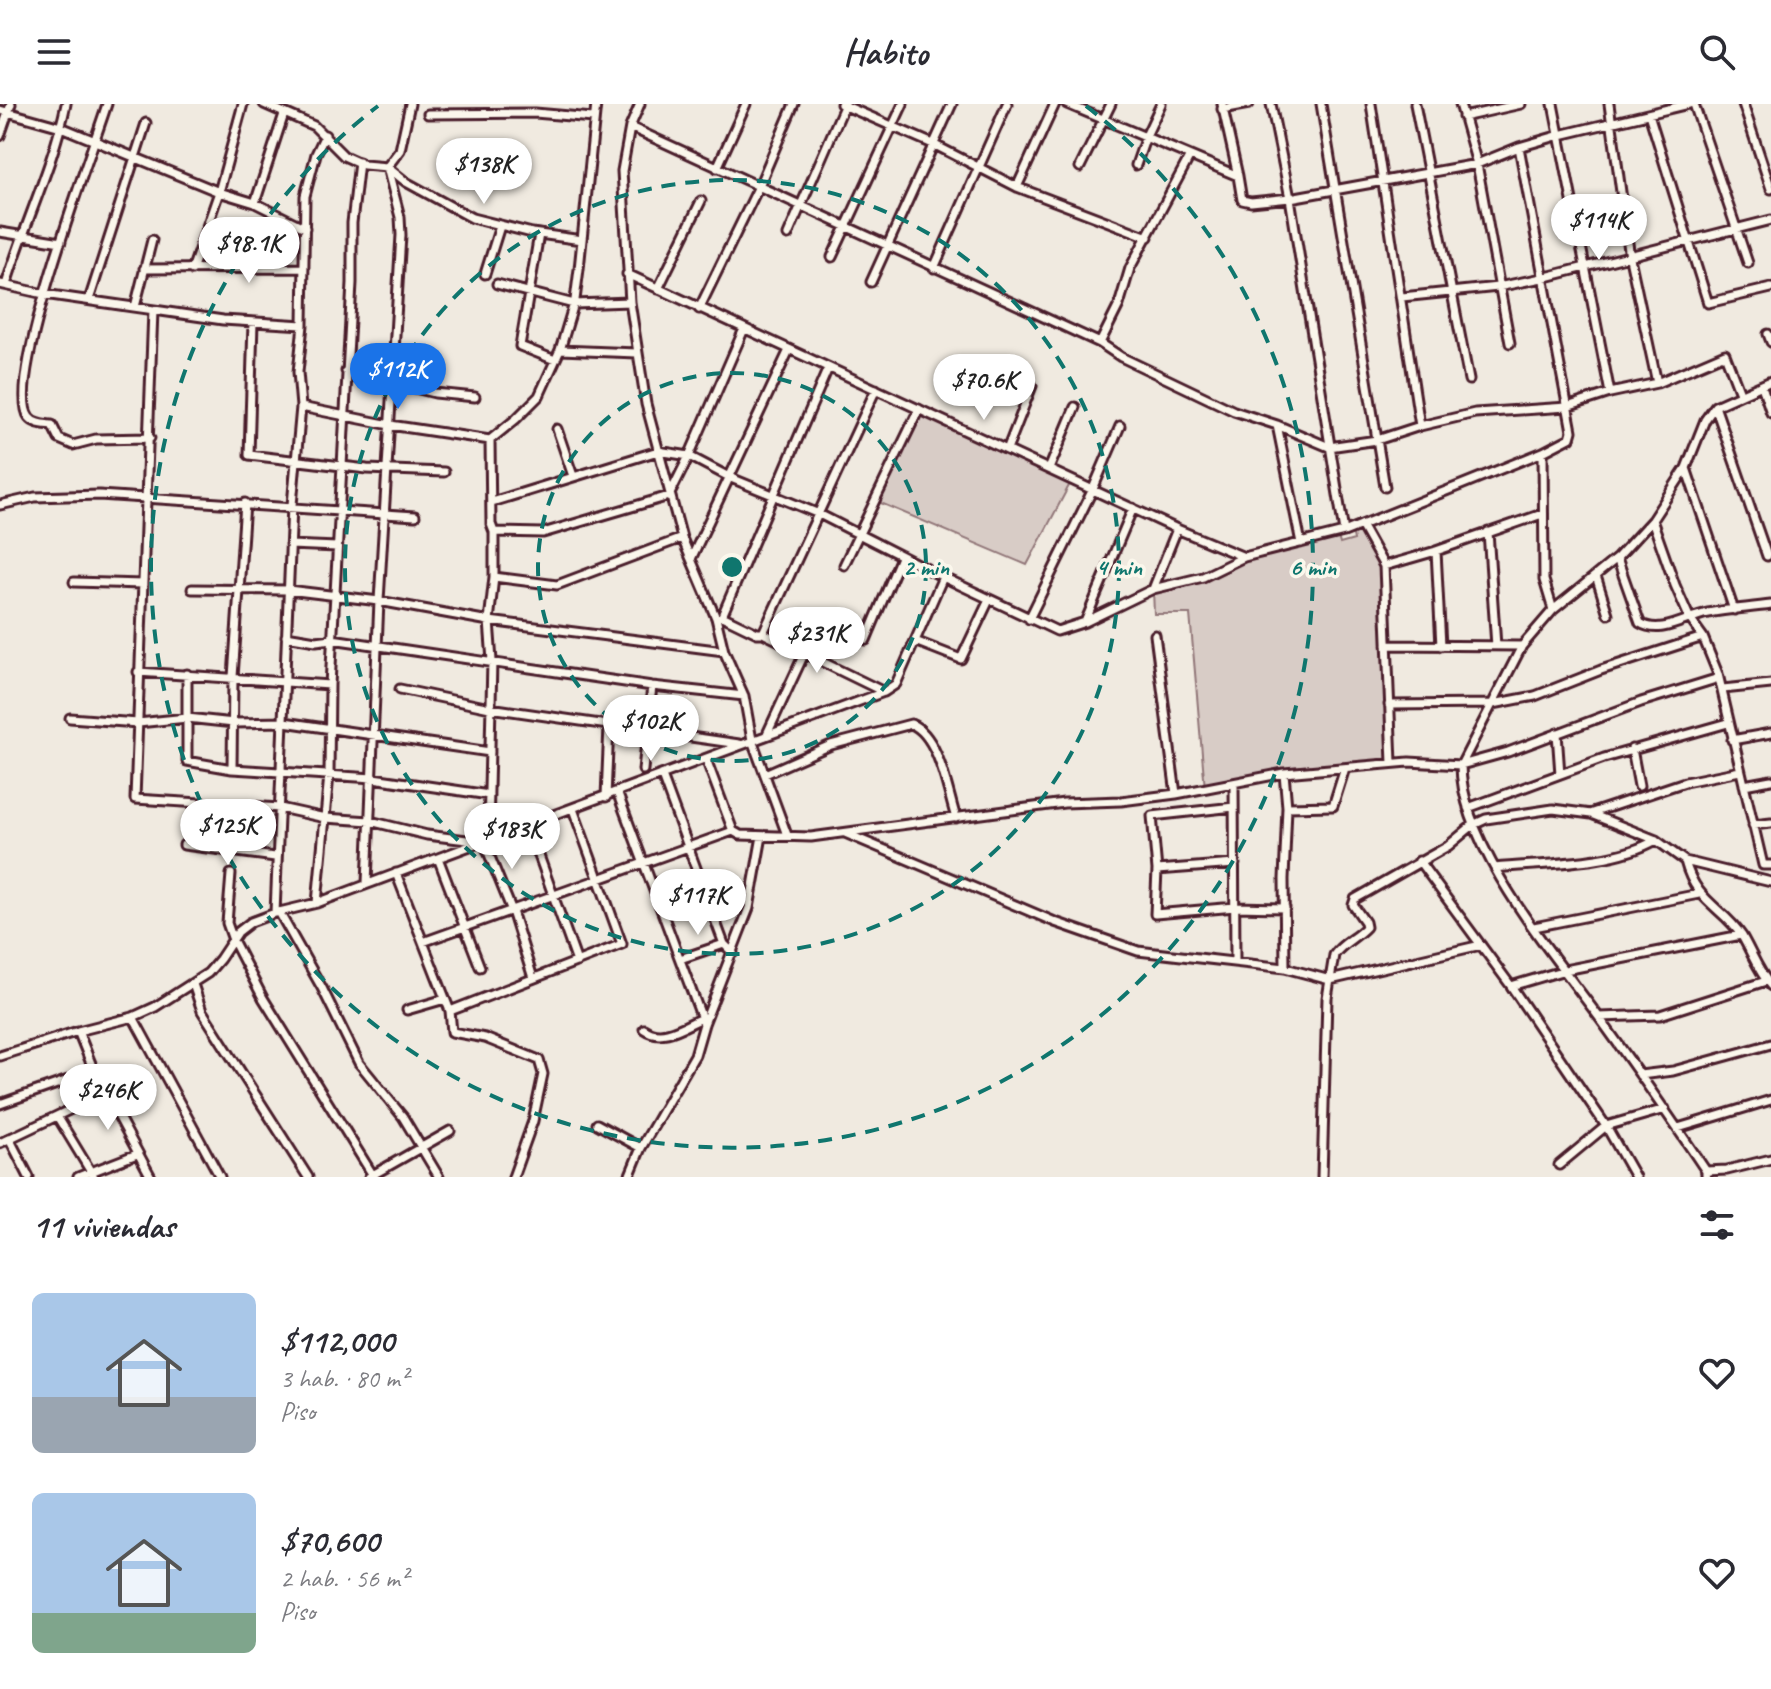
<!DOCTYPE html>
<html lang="es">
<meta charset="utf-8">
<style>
body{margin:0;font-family:Caveat,sans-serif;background:#f2f2f3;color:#2b2b33;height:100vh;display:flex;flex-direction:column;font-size:30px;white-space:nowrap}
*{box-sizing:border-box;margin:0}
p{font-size:26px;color:#7c7c81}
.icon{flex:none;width:44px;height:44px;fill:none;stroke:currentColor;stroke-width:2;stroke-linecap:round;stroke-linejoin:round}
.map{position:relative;height:1073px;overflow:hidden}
.drawer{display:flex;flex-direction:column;background:#fff;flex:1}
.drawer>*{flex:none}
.price{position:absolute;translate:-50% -68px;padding:0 18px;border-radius:28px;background:#fff;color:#222;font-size:26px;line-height:52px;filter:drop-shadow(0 2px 4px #0008)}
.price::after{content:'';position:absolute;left:50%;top:48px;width:24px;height:18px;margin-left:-12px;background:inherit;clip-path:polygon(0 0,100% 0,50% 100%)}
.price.on{background:#1a73e8;color:#fff}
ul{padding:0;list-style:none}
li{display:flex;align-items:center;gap:24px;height:200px;padding:0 32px}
li span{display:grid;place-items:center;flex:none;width:224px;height:160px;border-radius:12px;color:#555}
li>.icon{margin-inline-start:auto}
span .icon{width:96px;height:96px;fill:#fffc;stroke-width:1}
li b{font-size:34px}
h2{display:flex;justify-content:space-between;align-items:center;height:96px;padding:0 32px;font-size:34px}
header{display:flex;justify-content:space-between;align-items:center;height:104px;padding:0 32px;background:#fff;font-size:36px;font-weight:700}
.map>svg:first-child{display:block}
.green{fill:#d8ccc6;stroke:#917678;stroke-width:2}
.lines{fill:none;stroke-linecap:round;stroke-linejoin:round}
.street-casing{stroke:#4a1f2b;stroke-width:13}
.street{stroke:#fbf7ec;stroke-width:7}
.ring{fill:none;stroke:#0f766e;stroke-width:4;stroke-dasharray:14 10}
.centre{fill:#0f766e;stroke:#fbf7ec;stroke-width:4}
.ring-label{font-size:24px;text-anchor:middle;font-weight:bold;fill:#0f766e;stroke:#fbf7ec;stroke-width:7;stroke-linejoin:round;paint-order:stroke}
</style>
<header><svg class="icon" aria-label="menu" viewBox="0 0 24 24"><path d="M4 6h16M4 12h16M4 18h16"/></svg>Habito<svg class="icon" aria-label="search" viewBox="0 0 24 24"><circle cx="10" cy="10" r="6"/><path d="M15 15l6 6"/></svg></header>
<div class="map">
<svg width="1771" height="1073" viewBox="0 0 1771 1073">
<rect width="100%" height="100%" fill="#f0eae0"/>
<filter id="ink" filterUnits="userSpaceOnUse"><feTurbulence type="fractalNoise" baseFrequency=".0125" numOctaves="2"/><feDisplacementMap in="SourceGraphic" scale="16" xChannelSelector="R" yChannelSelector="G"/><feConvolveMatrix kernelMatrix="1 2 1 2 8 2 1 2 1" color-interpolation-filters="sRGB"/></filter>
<g filter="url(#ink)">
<path class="green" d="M919,305L1072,376L1027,461L876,397Z
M1361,421L1384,462L1392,659L1296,668L1205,685L1190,510H1154L1153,485L1176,481L1244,453L1337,429L1340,440L1354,436L1352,425Z"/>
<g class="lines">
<g class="street-casing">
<path id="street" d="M107,0C92,48 4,278 29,313C34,320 44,320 52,321L59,335L73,341L96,335L150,334
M264,0L314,22L344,52L364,61L387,63L406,78L472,114L532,129L582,136
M640,0L630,23L622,67L630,198L646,300L682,434L716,514L724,547L744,592L752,636L787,731
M841,0L933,40L1017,83L1148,133
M1067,0L1238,72L1222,0
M1271,0L1290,94L1344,428
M1321,0L1385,383
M1371,0L1420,322
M1415,0L1469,276
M1460,0L1477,60L1510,239
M1553,0L1610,289
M1609,0L1630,154L1657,279
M1694,0L1748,159
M1743,0L1771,85
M1222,5L1249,0
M0,6L61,23L219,88L255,99L305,124
M428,10L535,9L593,14
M1649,10L1708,199L1771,184
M1463,13L1521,0
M630,23L1100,239L1121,253L1234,307L1277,321L1329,343L1377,336L1420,322L1475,309L1567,303L1610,289L1657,279L1725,250L1740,289
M0,32L11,0
M1136,61L1146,32L1161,0
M1080,63L1111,0
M717,64L746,0
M1238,72L1242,96L1251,98L1290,94L1477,60L1519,43L1560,31L1689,0
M1017,83L1055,0
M255,99L284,10
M0,128L61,138
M539,130L520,242L555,256
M788,131L845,0
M832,153L903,0
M934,164L1007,0
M144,165L304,164
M192,166L219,88L243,0
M485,170L500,122
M627,170L1177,425L1244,453L1344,428L1543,348L1570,334L1572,327L1519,43
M871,178L952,0
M0,180L44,190L223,216L303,221
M497,180L574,200L630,198
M6,181C24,121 53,62 66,0
M658,185L701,97
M1402,193L1498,183L1542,174L1771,116
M89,196L146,19
M135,203L152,136
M699,205L759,82L794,0
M153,206L135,695L280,704L325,714L370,717L427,731L483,738
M253,218L249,351L367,365L444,368
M1768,230L1771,238
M1100,239L1119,201L1130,164L1190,52
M560,246L637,249
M346,267L435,289L475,293
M1762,282L1771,309
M1715,302L1767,452
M301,303L390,321L490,336L516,315L539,292L560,246L575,196L579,165L596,0
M1277,321L1301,439
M557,325L573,372
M490,336L491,420L494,428V473L489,517L492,557L488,729L484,738L512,807L533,874
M1007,346L1032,282
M1543,348L1544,476L1553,506
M1686,364L1734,506
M1049,365L1075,303
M492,398L658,347L689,352L731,374L819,410L943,473L1057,527L1085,518L1153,485L1203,473L1244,453
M0,401L35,393L99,391L415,412
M1652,416L1675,481L1690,515L1703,533L1718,570L1763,761H1771
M1361,421L1384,462L1436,447L1542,410
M494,428L543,429L669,392L689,352L744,225
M1488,428L1496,542
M290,441L337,443
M1436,447L1441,542
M1617,454L1640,519C1661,532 1686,513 1708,509C1728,505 1750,504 1771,501
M691,455L789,246
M844,461L919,305
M1384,462L1392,659
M1596,472L1608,510
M494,473L557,481L682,434
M74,478L143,480
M192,485L288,486L379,497L489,517L724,547
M1153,485L1177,425
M722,512L828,264
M716,514L722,512L757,529H763L876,285
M1029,515L1093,385L1120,322
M1085,518L1133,404
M763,529L884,588
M1155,531L1176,690
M286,532L316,537L332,535L652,582L744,592
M866,536L901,453
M915,537L961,555L989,496
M1387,541L1522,542
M138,568L330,581
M187,570V657L232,665L373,674L489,691
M400,585L490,604L739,640
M1723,585L1771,580
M1389,601L1493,600L1535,592L1601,566L1703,533
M70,614L138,619L187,614L234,619L284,618L490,648
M1557,629L1560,670
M767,630L805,548
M1732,636L1771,629
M1632,645L1639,682
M706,655L733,727
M232,665L233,573L245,399
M643,666L652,582
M1284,669L1287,703L1284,775L1285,864
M765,670L831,641L911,620C939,631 947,686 956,714
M662,672L724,840L733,849
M1234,679L1235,857
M1744,681L1771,676
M617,688L704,920
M606,693L609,622
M1287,703L1333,702L1345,664
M1468,704L1604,654L1728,619
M1592,709L1685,678L1740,667
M528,721L577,858
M1753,721L1771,719
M845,729L1055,818L1138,847L1285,864L1330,876L1481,841
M184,741L275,753
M438,754L480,863
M1419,757L1511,882L1606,1022L1635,1073
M1685,757L1771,778
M1235,760L1157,766L1155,810L1235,803L1285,804
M1495,764C1544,759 1613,761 1656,736
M1157,766L1152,712L1234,703
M396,769L450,907
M231,770L227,819L233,836L263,894L374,1073
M367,779L379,497L401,131L400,113L387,63L400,46L410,0
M317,799L329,671L330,581L352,179V119L359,58
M279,808L322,884L359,959L403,1013L439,1073
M275,809L292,401L301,303L298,268L303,221L305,92L316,50L325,31
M1534,823L1699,790
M423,838L733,727L740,731L811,733L1064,699L1121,697L1176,690L1284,669L1409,658L1461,661L1508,648L1641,598L1719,574
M680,855L724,840
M193,880L202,907L308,1073
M1511,882L1565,866L1741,831
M407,906L445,895
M133,913L220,1073
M1599,913L1660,911L1766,877
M644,925C662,938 684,922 702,914
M78,927L94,967L151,1073
M0,952L78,927L133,913L155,903L208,869L220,855L238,828L251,818L275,809L317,799L884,588L896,580L943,473
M1640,971L1673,967L1771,940
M0,1000L94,967
M57,1012L94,1073
M597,1020L641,1044
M1678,1024L1771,996
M9,1034L29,1073
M0,1039L105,989
M1559,1061L1606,1022L1665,1005
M1706,1067L1727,1066L1771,1055
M78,1073L137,1050
M369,1073L450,1027
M513,1073L533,1017L543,970L539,956L485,934L452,928L450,907L622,840L573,705
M629,1073L641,1044L695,951L704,920L749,804L762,732
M1322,1073L1327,894L1334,851C1342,839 1356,834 1366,823L1365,818L1353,801L1355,795L1448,742L1473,721L1486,715L1553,705L1591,710L1656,736L1685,757C1696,799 1722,802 1742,832C1752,849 1758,867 1771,882
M1706,1073V1067C1672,1016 1637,966 1601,916C1553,850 1461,743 1461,661L1522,542L1553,506L1617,454L1652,416L1686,364L1705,316L1715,302L1771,277"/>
</g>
<use href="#street" class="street"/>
</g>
</g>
<g class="ring">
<circle cx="732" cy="463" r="194"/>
<circle cx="732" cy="463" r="387"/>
<path d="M1086 2A581 581 0 1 1 378 2"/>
</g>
<circle cx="732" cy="463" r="12" class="centre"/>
<g class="ring-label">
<text x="926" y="471">2 min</text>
<text x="1119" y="471">4 min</text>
<text x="1313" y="471">6 min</text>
</g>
</svg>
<b class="price" style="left:484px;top:102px">$138K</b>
<b class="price" style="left:1599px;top:158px">$114K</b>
<b class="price" style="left:249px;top:181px">$98.1K</b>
<b class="price on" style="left:398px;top:307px">$112K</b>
<b class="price" style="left:984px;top:318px">$70.6K</b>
<b class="price" style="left:817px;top:571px">$231K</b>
<b class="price" style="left:651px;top:659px">$102K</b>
<b class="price" style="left:228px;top:763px">$125K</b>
<b class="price" style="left:512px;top:767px">$183K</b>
<b class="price" style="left:698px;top:833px">$117K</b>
<b class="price" style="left:108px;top:1028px">$246K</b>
</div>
<section class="drawer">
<h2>11 viviendas<svg class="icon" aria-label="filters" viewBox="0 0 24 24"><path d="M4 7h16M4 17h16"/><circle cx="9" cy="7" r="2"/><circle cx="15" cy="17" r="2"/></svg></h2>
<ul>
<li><span style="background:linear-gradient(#a9c7e8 65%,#9aa5b1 0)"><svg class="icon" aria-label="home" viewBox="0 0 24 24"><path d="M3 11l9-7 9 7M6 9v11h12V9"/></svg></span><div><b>$112,000</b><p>3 hab. · 80 m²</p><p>Piso</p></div><svg class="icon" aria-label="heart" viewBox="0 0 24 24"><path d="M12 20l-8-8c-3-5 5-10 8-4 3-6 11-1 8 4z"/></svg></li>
<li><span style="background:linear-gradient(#a9c7e8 75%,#7fa58c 0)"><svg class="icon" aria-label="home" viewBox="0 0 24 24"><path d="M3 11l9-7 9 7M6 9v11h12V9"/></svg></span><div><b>$70,600</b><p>2 hab. · 56 m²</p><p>Piso</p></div><svg class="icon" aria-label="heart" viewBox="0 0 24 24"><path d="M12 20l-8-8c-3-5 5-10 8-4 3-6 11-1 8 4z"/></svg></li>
</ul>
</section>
